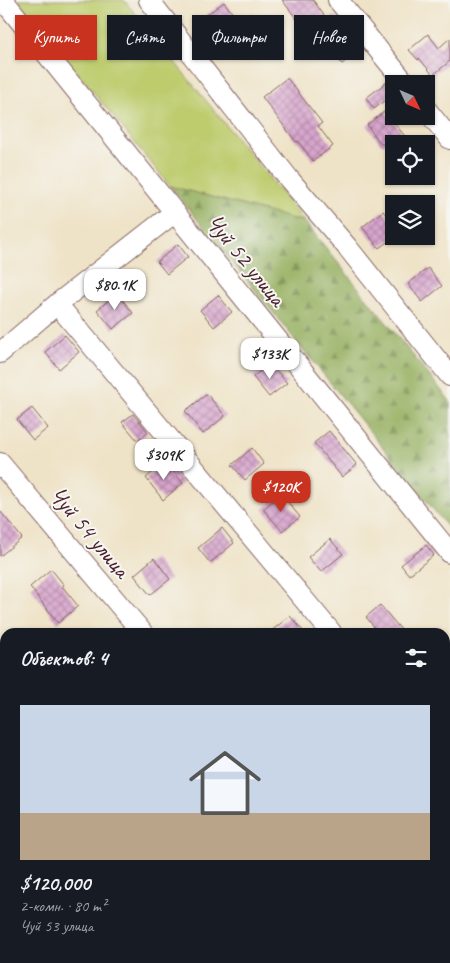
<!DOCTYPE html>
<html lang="ru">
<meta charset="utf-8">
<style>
body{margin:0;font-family:Caveat,sans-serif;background:#20242c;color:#f1f3f6;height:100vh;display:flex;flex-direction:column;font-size:19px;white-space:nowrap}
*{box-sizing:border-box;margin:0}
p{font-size:16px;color:#9ea1a6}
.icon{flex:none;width:28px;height:28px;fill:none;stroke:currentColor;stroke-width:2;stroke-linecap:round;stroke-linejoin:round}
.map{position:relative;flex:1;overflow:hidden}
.side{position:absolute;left:0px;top:628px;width:450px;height:336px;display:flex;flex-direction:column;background:#171b24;border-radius:15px 15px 0 0;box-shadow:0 1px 4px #0004}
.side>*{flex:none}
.top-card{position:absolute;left:15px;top:15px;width:420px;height:45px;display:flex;gap:10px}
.needle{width:32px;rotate:134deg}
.buttons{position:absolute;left:385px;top:75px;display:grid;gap:10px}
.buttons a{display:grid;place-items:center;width:50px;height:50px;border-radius:0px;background:#171b24;box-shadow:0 1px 4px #0004;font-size:25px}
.price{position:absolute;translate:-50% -42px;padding:0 11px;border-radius:10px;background:#fff;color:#222;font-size:16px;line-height:32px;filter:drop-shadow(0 1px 2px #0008)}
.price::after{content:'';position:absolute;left:50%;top:30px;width:15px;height:11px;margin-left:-8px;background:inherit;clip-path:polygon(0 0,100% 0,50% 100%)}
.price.active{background:#c8321e;color:#fff}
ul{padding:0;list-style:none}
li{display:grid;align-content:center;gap:10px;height:265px;padding:0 20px}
li span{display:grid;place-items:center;height:155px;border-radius:0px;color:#555}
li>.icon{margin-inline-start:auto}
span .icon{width:90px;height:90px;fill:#fffc;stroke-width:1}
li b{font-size:21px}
h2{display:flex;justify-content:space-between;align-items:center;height:60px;padding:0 20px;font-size:21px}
.chip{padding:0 18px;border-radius:0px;background:#171b24;box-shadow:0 1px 4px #0004;font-size:18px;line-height:45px}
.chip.active{background:#c8321e;color:#fff}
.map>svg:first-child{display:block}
.green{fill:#becc6e;stroke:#84764c}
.forest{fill:url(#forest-firs);stroke:#706846}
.building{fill:url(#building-cross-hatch)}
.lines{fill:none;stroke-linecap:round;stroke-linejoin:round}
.street-casing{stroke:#846462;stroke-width:22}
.street{stroke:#fff;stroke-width:20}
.labels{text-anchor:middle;stroke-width:4;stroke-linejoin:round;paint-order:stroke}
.street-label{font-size:24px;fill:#4a1f2b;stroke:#f6f6f2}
</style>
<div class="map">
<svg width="450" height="963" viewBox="0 0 450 963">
<defs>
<pattern id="forest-firs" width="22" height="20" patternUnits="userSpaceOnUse" patternTransform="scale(1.25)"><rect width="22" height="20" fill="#96b061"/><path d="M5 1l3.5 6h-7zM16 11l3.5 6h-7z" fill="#7c8f50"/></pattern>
<pattern id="building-cross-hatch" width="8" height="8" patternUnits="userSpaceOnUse" patternTransform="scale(1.25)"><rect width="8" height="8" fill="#d8a6cd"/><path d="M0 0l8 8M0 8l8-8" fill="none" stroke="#b187a7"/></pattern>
</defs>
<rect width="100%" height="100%" fill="#f6f6f2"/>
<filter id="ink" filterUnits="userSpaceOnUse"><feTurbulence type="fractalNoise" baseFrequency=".02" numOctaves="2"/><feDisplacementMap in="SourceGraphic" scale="10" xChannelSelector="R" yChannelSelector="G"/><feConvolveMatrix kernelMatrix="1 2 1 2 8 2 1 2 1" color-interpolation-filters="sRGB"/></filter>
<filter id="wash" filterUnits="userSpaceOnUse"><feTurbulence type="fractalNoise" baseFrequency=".0096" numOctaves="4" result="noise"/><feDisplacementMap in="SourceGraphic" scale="20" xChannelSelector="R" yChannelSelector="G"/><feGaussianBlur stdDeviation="1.12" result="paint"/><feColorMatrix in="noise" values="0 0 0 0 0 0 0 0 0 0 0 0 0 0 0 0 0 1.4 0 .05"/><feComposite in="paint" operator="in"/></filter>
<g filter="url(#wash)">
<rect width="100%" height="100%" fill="#efe3c7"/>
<path class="green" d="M18,0H124L305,222L170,186Z"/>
<path class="forest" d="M170,186L305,222L450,401V530Z"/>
<g id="blocks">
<path class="building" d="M282,0H313L328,21L335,16L344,28L340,31L357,52L342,64L325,42L312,52L303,40L309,35Z
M224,2L241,24L219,40L202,18Z
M428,34L439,48L450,38V61L433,75L419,58L418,60L409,50Z
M287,78L322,123L318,126L333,146L313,161L298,141L296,142L262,97Z
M388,81L394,88V93L374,109L366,98Z
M385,111L411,144H381L367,125Z
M383,211L394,225V237L379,248L362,227Z
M178,244L188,257L167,274L157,262Z
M428,268L442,286L422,302L408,284Z
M117,293L133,313L113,329L97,310Z
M218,295L232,312L214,327L200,310Z
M65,335L79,352L59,369L45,352Z
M270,363L287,383L269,397L253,377Z
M207,394L225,416L203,434L185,411Z
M32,408L48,428L33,440L17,420Z
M133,414L148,432L138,441L122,422Z
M329,431L357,465L342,477L314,443Z
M252,448L264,464L245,480L232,465Z
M165,462L183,483L163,500L146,478Z
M281,494L300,517L282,531L263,509Z
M0,511L22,538L0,556Z
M222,528L234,543L210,563L198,548Z
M330,539L343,554L321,572L308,557Z
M426,545L434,555L409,575L401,565Z
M154,558L170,579L150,595L134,575Z
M51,569L64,585L62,586L78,606L58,623L30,587Z
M380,605L403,632H378L366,617Z
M290,616L304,632H270Z"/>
</g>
</g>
<g filter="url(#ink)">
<use href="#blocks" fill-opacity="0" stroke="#846462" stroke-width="1"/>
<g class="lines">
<g class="street-casing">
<path id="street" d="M3,0L450,553
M149,0L289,179L348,248L450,376
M338,0L406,84
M426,109L450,139
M57,304L331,632
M0,353L57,304L175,212
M0,463L142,632
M0,700L5,706
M445,770L450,776
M445,896L450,891
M219,959L222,963
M371,963L376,959"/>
</g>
<use href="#street" class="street"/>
</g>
</g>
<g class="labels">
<g class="street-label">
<text transform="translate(246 260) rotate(51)" y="8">Чуй 52 улица</text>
<text transform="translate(90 532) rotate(50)" y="8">Чуй 54 улица</text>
</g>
</g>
</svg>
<div class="buttons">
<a><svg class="needle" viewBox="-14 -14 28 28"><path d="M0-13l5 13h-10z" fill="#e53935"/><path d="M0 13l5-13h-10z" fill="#9ea1a6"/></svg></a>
<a><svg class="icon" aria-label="locate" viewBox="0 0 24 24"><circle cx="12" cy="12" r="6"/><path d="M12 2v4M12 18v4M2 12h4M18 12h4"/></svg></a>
<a><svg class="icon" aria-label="layers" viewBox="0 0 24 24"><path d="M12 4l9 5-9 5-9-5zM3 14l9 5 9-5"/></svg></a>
</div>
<b class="price" style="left:115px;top:311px">$80.1K</b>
<b class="price" style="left:270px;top:380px">$133K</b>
<b class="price" style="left:164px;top:481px">$309K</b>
<b class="price active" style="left:281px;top:513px">$120K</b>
<div class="top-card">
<a class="chip active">Купить</a>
<a class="chip">Снять</a>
<a class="chip">Фильтры</a>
<a class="chip">Новое</a>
</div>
<section class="side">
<h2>Объектов: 4<svg class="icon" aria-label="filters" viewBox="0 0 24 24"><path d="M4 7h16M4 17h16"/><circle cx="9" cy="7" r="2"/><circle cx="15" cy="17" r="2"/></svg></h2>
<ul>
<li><span style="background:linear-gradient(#c9d6e8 70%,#b9a48a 0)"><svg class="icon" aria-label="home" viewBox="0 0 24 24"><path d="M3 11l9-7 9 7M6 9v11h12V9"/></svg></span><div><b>$120,000</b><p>2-комн. · 80 m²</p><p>Чуй 53 улица</p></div></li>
</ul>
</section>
</div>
